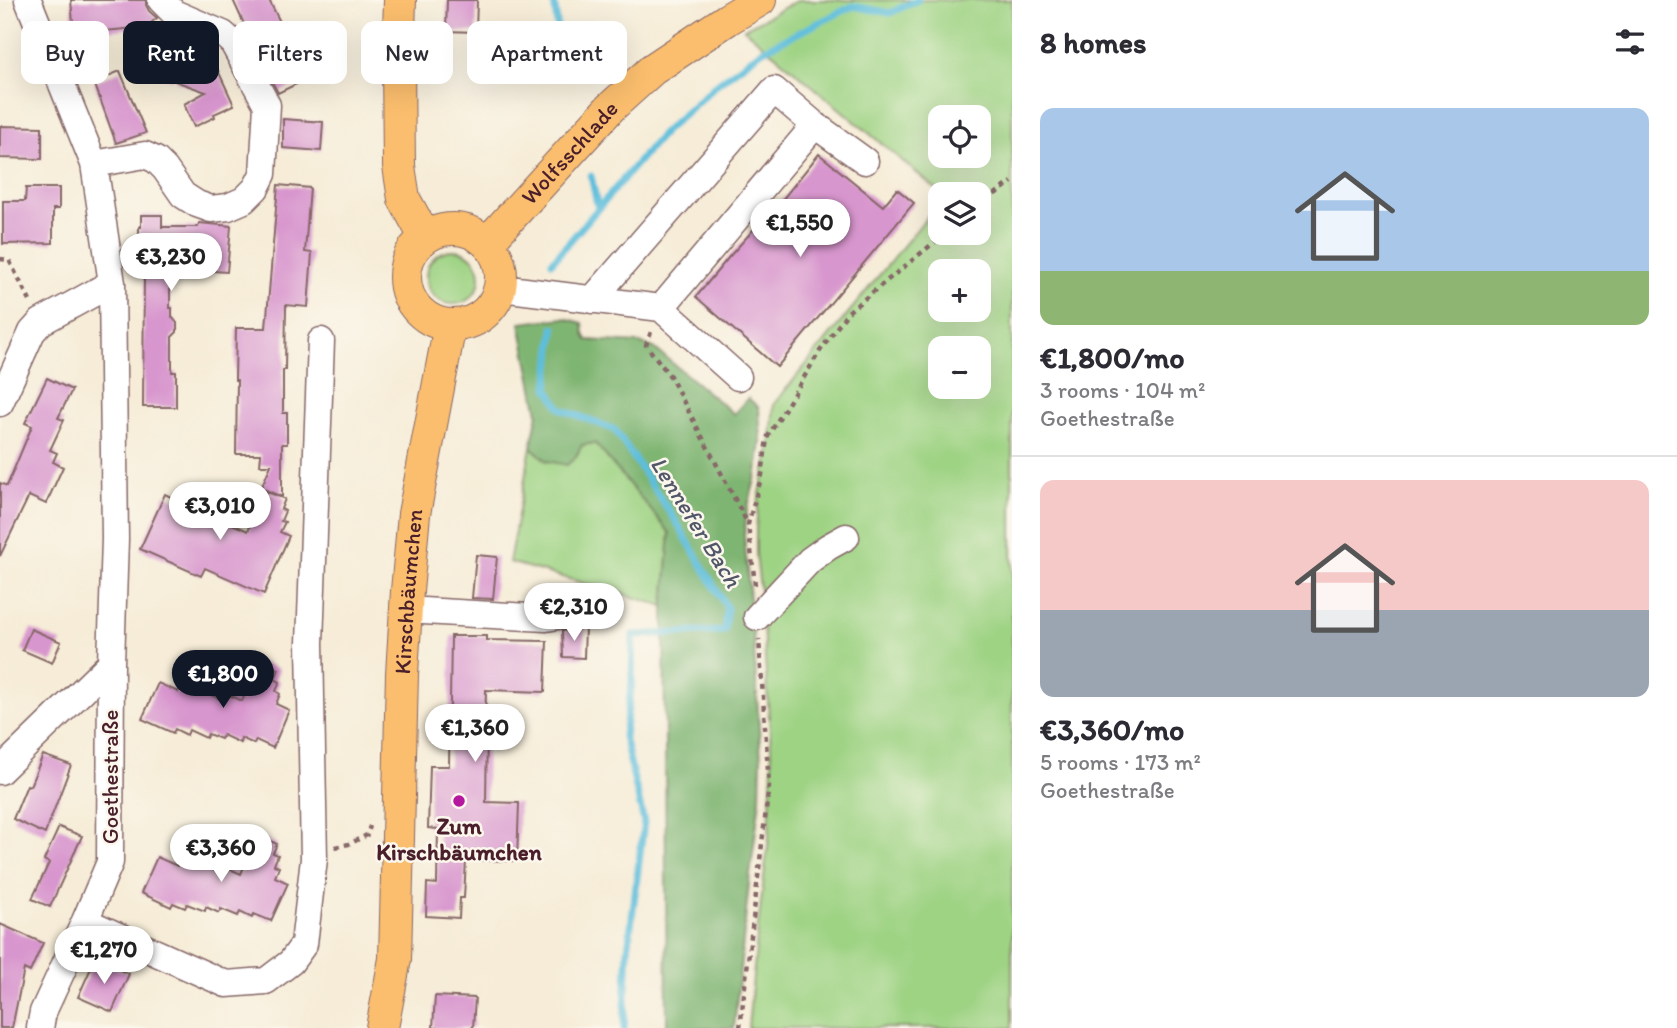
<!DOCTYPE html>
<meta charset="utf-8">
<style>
body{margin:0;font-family:Itim,sans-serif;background:#f7f7f7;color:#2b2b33;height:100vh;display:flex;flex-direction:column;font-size:26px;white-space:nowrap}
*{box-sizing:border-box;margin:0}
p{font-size:23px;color:#7c7c81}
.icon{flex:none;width:38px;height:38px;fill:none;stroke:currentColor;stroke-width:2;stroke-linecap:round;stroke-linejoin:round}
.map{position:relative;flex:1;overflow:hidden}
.side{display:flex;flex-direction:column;background:#fff;width:665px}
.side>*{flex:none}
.top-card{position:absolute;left:21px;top:21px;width:665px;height:63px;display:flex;gap:14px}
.fabs{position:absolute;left:928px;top:105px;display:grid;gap:14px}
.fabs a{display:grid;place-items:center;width:63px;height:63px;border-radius:14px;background:#fff;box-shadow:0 7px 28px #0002;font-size:35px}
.price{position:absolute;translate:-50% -60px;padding:0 16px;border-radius:24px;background:#fff;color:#222;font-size:23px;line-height:46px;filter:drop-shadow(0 2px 4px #0008)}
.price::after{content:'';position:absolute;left:50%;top:42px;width:21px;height:16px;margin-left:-10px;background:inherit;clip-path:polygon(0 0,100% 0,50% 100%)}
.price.active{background:#111827;color:#fff}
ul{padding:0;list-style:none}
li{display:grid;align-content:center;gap:14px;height:371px;padding:0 28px}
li+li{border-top:2px solid #e1e1e2}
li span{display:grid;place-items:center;height:217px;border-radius:14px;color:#555}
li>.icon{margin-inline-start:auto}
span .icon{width:126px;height:126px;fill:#fffc;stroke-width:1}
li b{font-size:30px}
h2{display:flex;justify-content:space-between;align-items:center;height:84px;padding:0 28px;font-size:30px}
.chip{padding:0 24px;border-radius:14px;background:#fff;box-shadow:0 7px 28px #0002;font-size:24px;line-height:63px}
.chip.active{background:#111827;color:#fff}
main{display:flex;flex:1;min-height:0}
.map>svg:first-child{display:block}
.green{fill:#9fd384;stroke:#747958;stroke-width:2;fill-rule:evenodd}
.forest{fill:#7fb572;stroke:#646a4e;stroke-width:2}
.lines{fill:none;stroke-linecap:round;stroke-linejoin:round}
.stream{stroke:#5dbedb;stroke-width:7}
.building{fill:#d896ce}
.minor-casing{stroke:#866767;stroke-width:29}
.major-casing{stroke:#866767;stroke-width:34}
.path{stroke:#866767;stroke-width:4.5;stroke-dasharray:5 5;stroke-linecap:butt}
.minor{stroke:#fff;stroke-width:26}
.major{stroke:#fbbe6e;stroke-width:32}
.poi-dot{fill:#b5179e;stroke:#fbf7ec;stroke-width:2.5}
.labels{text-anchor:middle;stroke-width:5;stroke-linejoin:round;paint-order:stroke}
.street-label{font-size:23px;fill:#4a1f2b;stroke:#fbf7ec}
.poi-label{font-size:23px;font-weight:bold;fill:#4a1f2b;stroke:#fbf7ec}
.water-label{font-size:24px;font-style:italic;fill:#515769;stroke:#fbf7ec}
</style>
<main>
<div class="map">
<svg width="1012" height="1028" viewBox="0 0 1012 1028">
<rect width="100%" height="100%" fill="#fbf7ec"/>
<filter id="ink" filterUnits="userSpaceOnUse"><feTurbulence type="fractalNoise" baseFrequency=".0143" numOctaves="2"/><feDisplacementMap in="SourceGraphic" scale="14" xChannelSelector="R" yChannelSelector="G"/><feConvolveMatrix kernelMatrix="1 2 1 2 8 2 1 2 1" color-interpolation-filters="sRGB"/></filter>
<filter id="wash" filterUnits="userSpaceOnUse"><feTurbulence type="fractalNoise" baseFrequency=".00686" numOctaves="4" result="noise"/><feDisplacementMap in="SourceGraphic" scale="28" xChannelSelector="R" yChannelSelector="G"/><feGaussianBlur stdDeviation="1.57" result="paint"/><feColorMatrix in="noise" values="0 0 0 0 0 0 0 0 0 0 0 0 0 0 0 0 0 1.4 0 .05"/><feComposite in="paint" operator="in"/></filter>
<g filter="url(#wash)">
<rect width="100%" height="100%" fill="#f6ecd7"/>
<path class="green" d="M798,0H1012V1028H748L758,927L769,837L772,762L761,598L756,554V528L759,498L770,448L774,404L940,201V233H978V194H942L744,29ZM940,117H978V156H940ZM940,271H978V310H940ZM940,348H978V387H940Z
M426 277a27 27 0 1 1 54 0a27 27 0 1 1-54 0Z
M595,443L670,532L664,606L509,562L531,447L547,461L575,458L582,445Z"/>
<path class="forest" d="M564,318L583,323L584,334L587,340L639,343L654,348L734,414L748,398L759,408L761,442L757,472L747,510L744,535L753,633L761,760L760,799L749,883L734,1028H667L664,606L670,533L595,443L582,445L575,458L567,465L547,461L531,447L538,413L520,323Z"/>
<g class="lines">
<path class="stream" d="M554,0L562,63
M591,176L598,208
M552,262L663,133L717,84L763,50L853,6L890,13L918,0
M554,328L548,388L561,409L615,430L677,523L727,608L724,631L633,635L632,682L624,736L644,822L628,950L624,1028"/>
</g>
<g id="blocks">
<path class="building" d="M71,0H146V5L149,11L157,18L146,27L74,34Z
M233,0H269L286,34L289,33L311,77L278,93L262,63Z
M447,0H477L476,32L446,31Z
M163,46L182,54L172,80L153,73Z
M214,62L234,105L214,114L215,117L194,127L184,104L206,92L175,81Z
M120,71L146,133L116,143L94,82Z
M283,119L323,122L321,151L283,148Z
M0,126L42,127V159L0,158Z
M819,154L883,206L897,189L914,203L777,367L696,297L729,257L773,208L774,210Z
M278,185L310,188L305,252L312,253L308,307L286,305L285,370H283V413H287V444H282V497L261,488L271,465H260L261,454H236L237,380H235L236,328H266Z
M26,188H59V209H53V243L3,244V201H25Z
M141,215H162V227H198L199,223L231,226L227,272L170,268V308H172V317L177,323V332L172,337V372H176V407H143L144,272H139V227H141Z
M47,378L72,390L58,418L64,420L50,450L57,453L53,462L63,467L46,504L29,496L0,556V483L7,486L32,426L25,423Z
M265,491L285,499L281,509L285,511L281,521L285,522L280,532L289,536L264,594L205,568L201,576L140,549L165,494L186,504L185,507L223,524L225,521L248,531Z
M476,555L497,557L493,599L472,598Z
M585,626L584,658L563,657L562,631L579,629Z
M31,629L61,642L52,663L22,650Z
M451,636H487V640L547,641L545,692L486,690L485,728H487L486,802L519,803L517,861L466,860L464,898H460L459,918L426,916L427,883L437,884L438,829L428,828L430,766H449Z
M259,661L279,669L275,679L280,682L276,691L280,694L276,704L289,710L273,748L256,740L254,744L241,738L240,743L223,735L221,739L208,734L206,738L189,730L187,735L175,729L173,733L142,719L158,683L178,692L183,682L222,700L225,693L242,701Z
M43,755L71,765L45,834L13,819L27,785L30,786Z
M59,827L82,836L50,907L32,899L49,863L44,860Z
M257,835L277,844L273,853L278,855L274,865L279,867L275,877L288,883L271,921L254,914L252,918L240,912L238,916L221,909L219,913L206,907L205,911L187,904L185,908L173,903L171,907L141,893L157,857L177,866L181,856L220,873L223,866L241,874Z
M0,924L43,943L30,972L24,969L12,1028H0Z
M95,959L129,974L112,1012L78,997Z
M435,996L475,998L473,1028H433Z"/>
</g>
</g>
<g filter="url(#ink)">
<use href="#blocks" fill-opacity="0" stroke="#866767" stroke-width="2"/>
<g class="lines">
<g class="minor-casing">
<path id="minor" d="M28,0L94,164L112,283L115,539L111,663L110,862L85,921L226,984L266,981L291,962L304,944L314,859L310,643L321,341
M815,125L865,161
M94,164L145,155L156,160L165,169L183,195L197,204L211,209L228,207L244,200L256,188L263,174L267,105L233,43L223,34L174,13L161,0
M501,288L661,308L738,377
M592,300L774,90L815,125L661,308
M0,403L32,332L41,322L112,283
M406,610L546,618L576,613
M757,617L810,560L828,547L846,537
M0,771L111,663
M40,1028L43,1012L85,921"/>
</g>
<g class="major-casing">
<g id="major">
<path d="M400,0L398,62L399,166L404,199L425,237"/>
<circle cx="453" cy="277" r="48"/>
<path id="s1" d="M488,242L610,108L653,69L728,19L760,0"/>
<path id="s2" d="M382,1028L395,959L402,674L407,591L414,514L450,325"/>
</g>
</g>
<path class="path" d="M978,206L1012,182
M0,259L9,260L31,303
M651,332L646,345L670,376L748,524
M755,585L748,524L762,475L767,438L820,351L848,312L946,233
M335,847L349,844L367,835L370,826
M740,1028L769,785L759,639"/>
<use href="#minor" class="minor"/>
<use href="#major" class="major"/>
</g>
</g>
<circle class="poi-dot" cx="459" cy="801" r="7"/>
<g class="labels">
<g class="street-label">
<text dy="8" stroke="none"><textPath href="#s1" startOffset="121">Wolfsschlade</textPath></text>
<text dy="8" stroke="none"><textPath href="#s2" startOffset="438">Kirschbäumchen</textPath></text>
<text transform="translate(110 777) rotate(-90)" y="8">Goethestraße</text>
</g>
<g class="poi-label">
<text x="459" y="834">Zum<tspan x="459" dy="26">Kirschbäumchen</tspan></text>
</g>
<g class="water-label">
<text transform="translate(696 522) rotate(58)" y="8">Lennefer Bach</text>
</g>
</g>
</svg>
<div class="fabs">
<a><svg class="icon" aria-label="locate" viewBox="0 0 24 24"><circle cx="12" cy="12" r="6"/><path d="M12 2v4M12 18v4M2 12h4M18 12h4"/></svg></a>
<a><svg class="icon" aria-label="layers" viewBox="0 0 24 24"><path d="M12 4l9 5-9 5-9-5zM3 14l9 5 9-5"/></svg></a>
<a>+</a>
<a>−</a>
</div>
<b class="price" style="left:800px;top:259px">€1,550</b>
<b class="price" style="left:171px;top:293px">€3,230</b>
<b class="price" style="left:220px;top:542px">€3,010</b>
<b class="price" style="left:574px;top:643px">€2,310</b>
<b class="price active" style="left:223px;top:710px">€1,800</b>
<b class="price" style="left:475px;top:764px">€1,360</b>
<b class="price" style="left:221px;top:884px">€3,360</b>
<b class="price" style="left:104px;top:986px">€1,270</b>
<div class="top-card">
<a class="chip">Buy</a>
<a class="chip active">Rent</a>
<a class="chip">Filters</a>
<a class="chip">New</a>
<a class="chip">Apartment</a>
</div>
</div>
<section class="side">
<h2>8 homes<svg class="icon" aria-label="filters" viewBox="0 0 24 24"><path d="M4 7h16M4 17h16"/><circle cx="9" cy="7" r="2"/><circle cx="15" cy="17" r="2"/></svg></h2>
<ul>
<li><span style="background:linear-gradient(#a9c7e8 75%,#8fb573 0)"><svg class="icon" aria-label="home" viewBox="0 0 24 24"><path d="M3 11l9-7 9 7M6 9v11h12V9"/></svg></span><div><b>€1,800/mo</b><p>3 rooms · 104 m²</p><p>Goethestraße</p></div></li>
<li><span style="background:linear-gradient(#f6c9c9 60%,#9aa5b1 0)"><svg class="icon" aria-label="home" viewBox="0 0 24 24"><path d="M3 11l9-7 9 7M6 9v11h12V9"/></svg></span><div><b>€3,360/mo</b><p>5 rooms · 173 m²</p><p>Goethestraße</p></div></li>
</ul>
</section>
</main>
